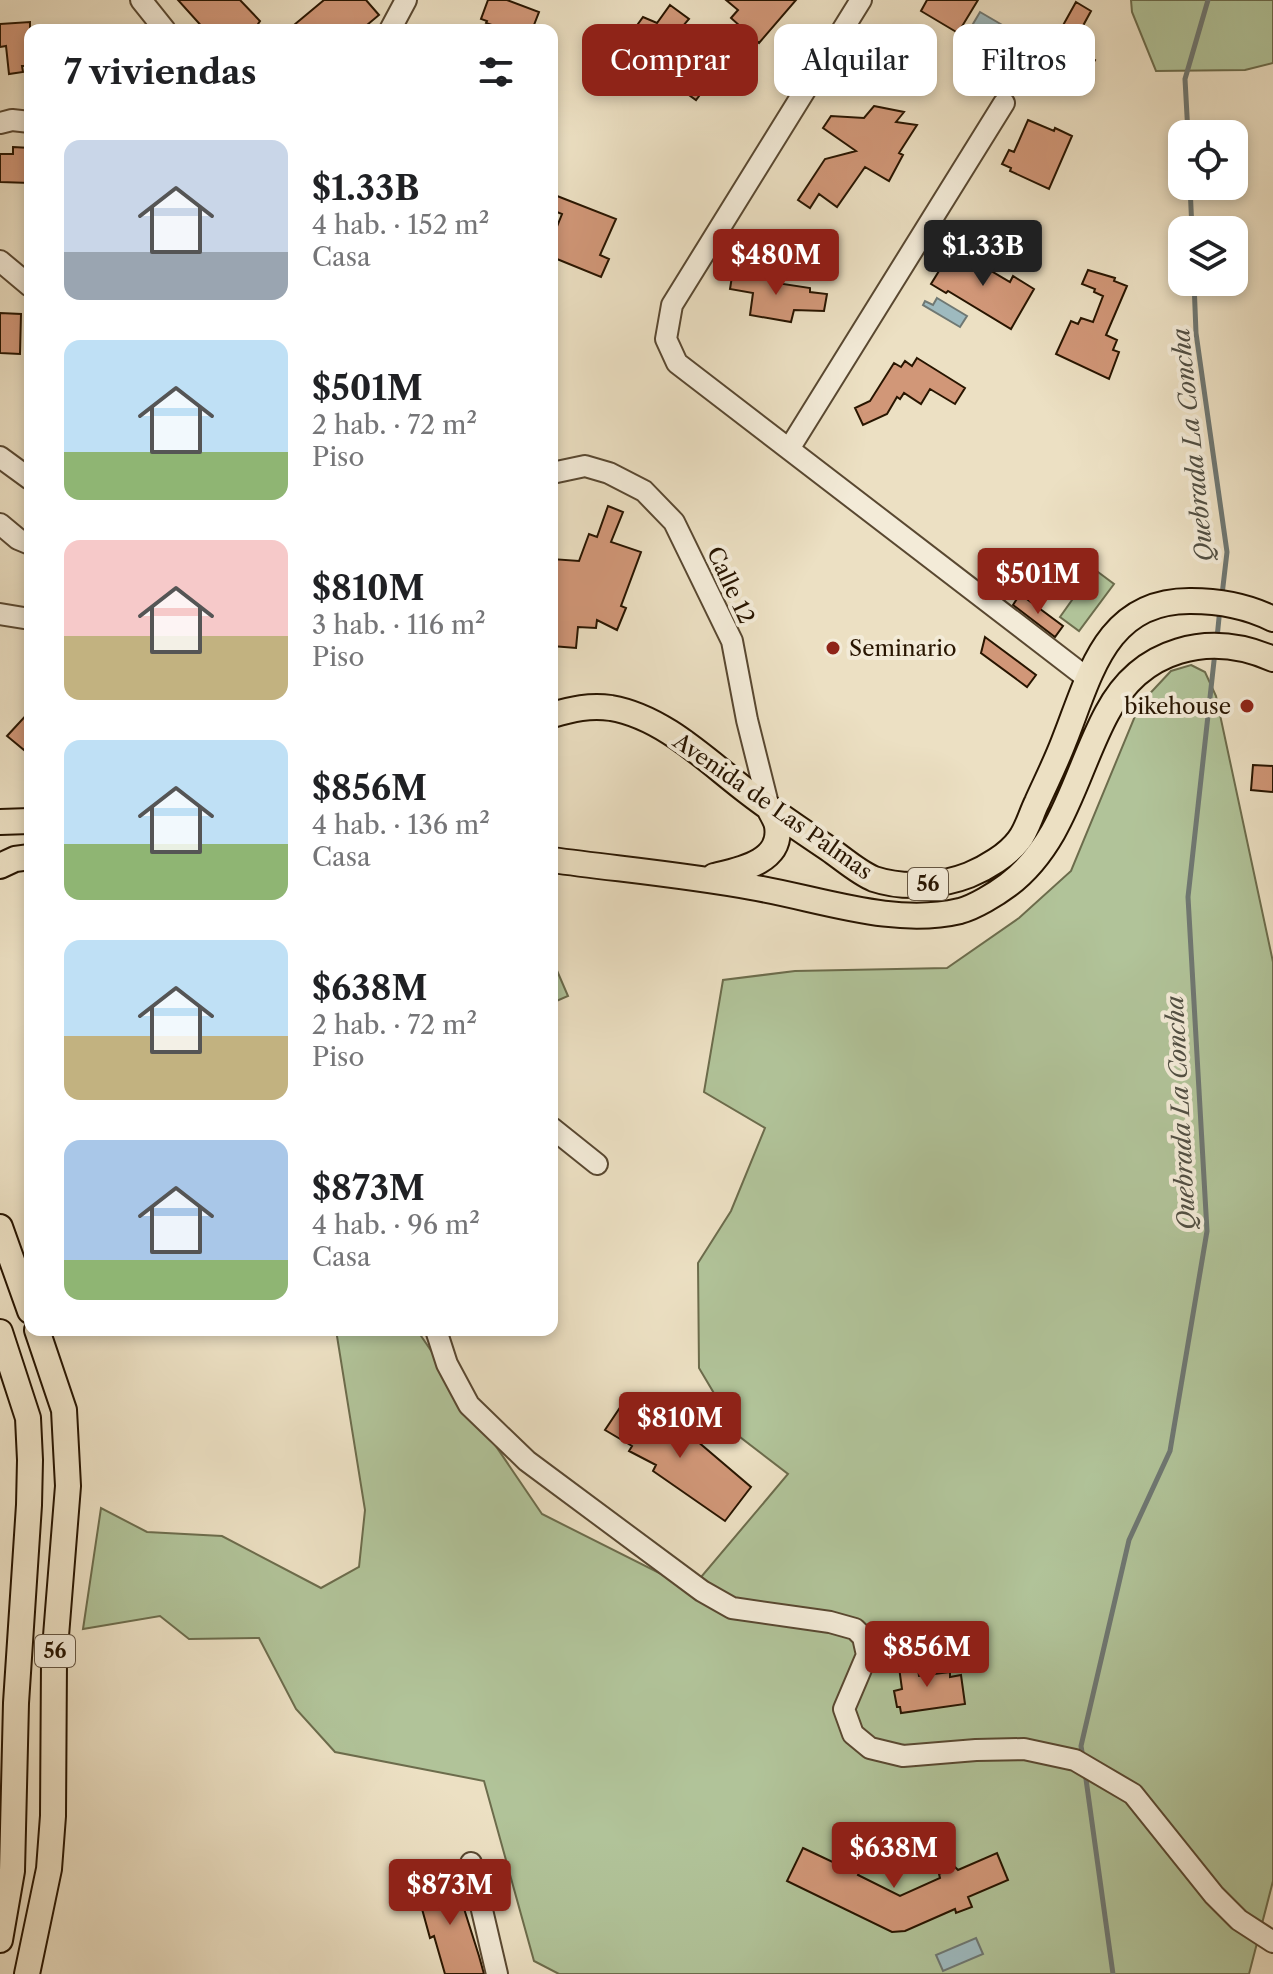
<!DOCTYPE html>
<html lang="es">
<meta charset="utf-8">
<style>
body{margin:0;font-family:"Libre Caslon Text",serif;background:#f2f2f2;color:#202124;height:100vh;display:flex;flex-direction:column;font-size:30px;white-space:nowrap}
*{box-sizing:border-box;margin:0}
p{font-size:26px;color:#757577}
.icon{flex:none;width:44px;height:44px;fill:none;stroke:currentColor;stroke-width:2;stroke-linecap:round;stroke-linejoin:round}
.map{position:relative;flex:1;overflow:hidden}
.details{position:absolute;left:24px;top:24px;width:534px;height:1312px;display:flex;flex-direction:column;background:#fff;border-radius:16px;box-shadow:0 4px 12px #0003}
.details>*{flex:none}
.guide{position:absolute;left:582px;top:24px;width:570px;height:72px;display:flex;gap:16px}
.fabs{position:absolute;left:1168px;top:120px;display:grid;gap:16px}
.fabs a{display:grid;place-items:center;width:80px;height:80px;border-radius:16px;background:#fff;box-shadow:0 4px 12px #0003;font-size:40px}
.price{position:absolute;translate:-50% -68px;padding:0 18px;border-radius:8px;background:#8f2418;color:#fff;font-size:26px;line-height:52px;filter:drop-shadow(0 2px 4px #0008)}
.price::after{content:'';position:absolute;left:50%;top:48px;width:24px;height:18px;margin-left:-12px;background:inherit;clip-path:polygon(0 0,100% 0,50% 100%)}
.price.selected{background:#222;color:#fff}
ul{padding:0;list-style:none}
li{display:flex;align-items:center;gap:24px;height:200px;padding:0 40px}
li span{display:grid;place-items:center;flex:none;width:224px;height:160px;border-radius:16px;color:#555}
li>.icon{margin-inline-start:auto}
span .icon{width:96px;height:96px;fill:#fffc;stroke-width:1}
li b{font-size:34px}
h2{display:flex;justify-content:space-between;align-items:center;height:96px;padding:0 40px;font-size:34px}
.pill{padding:0 28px;border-radius:16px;background:#fff;box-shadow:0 4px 12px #0003;font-size:28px;line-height:72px}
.pill.selected{background:#8f2418;color:#fff}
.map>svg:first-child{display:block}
.green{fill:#b1c399;stroke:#6c6c4c;stroke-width:2}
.water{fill:#9ebabf;stroke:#6f7873;stroke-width:2}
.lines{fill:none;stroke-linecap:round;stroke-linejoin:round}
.stream{stroke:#6f7873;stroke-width:5}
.building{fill:#d19778;stroke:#281500;stroke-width:2}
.minor-casing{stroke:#594831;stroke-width:24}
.major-casing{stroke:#281500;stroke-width:28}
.minor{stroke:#f3ebd8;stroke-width:20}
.major{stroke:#ece0c3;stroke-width:24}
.poi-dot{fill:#8f2418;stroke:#f3ebd8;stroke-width:3}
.labels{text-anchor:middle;stroke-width:8;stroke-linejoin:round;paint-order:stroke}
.shield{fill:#f3ebd8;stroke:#655541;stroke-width:2}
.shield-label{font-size:20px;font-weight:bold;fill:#281500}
.street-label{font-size:22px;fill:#281500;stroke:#f3ebd8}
.poi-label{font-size:22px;fill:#281500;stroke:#f3ebd8;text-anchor:start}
.water-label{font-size:24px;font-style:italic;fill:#514f43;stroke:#f3ebd8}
</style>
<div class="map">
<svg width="1273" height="1974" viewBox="0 0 1273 1974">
<rect width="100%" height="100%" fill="#ece0c3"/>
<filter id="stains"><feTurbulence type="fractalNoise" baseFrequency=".0025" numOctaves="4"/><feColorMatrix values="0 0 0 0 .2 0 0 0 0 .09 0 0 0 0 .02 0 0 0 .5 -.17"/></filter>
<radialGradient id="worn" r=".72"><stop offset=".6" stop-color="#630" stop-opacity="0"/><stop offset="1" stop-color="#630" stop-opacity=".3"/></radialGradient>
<path class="green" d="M1131,0H1273V63L1245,70L1156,71L1132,12Z
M1094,569L1114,584L1079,631L1060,617Z
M1191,665L1205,672L1216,696L1273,962V1881L1249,1974H559L534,1961L484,1781L335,1752L296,1709L259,1638L189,1639L160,1616L83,1629L101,1508L147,1532L222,1536L321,1588L359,1567L365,1510L336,1330H417L542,1514L691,1589L788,1474L740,1437L699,1368L698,1263L731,1211L765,1128L704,1092L723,980L795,971L947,968L1019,918L1071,871L1140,704L1171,671Z
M552,959L568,996L552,1003Z"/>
<path class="water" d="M980,12L1004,26L993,43L970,29Z
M937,298L967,316L960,327L923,305L925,301L933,305Z
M976,1938L983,1954L943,1971L936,1955Z"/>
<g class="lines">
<path class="stream" d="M1188,134L1185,79L1208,0
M1190,186L1192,230
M1194,282L1196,333L1227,552L1222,595
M1217,638L1220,608
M1083,1758L1081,1746L1129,1540L1170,1451L1207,1231L1188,897L1215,652
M1085,1772L1113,1974"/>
</g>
<path class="building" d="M178,0H240L260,21L254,30H205Z
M324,0H366L379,15L361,30H288Z
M488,0H507L539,12L532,30H506L486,23L487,21L481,19Z
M726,0H796L759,43L731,18L738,10Z
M927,0H978L958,33L921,11Z
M1076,2L1091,11L1072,46L1095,60L1084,79L1058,64L1044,89L1029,83L1045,56L1038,52L1049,34L1056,38Z
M670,5L689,19L682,27L706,45L710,39L730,54L696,100L675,85L690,65L665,46L648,69L620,49L643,17L657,23Z
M30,22V66H22L23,72L9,74L6,46L0,47V24Z
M874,106L904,112L896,122L917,125L899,153L903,155L889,181L865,167L837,207L819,194L810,208L798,200L825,159L856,151L823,128L831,116L864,118Z
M1028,120L1054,131L1055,128L1072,136L1049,189L1010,171L1011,168L1002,164L1009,150L1014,152Z
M13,147L30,148V183L0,182V154H13Z
M552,194L616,219L600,255L609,259L601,277L552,257V239L562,214L552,210Z
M955,245L968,252L966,256L1010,282L1013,276L1034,289L1011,329L948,291L946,293L931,284Z
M733,270L771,276L770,282L810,288V292L827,294L824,311L794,310L791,322L750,315L753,293L730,289Z
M1088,270L1115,278L1114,281L1127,286L1106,335L1117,340L1113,350L1119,352L1109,379L1056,354L1071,321L1078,324L1081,318L1093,322L1103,296L1094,292L1095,289L1082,284Z
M0,313L21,314L20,354L0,353Z
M917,358L965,388L955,404L930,389L921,404L904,393L900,399L897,397L887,414L863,425L855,408L870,401L894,363L901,367L905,361L912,366Z
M608,506L623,512L611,542L641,552L621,606L626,608L617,630L597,620L596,628L578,627L576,648L552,646V559L579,561L589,534L597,537Z
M1020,594L1063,626L1055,637L1013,605Z
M985,637L1036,675L1027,687L981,653Z
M30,711V742L24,750L7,736Z
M1253,765L1273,766V792L1251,790Z
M625,1400L689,1438L690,1435L751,1487L725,1521L653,1471L656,1465L629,1451L632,1446L605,1430Z
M916,1657L919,1676L950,1672V1677L961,1675L965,1704L901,1713L900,1707H897L894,1691L902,1689L898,1660Z
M803,1848L841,1866L845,1857L863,1865L858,1875L900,1896L940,1878L939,1874L955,1867L958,1870L997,1853L1008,1880L968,1897L972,1907L956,1913L955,1909L905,1931L892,1932L787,1881Z
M454,1877L479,1956L484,1974H445L434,1936L430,1938L416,1887Z"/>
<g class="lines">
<g class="minor-casing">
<path id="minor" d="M141,0L165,30
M861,0L672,305L666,339L677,363L1087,678
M390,30L406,0
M0,123L12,120L30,122
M0,261L30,286
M789,449L1004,103
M0,457L30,479
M552,473L585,466L609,473L644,491L674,522L732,641L747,720L769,808
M0,524L18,539L30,544
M0,614L30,619
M552,1128L597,1164
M436,1330L447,1364L469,1405L527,1461L702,1591L732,1608L830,1622L855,1629L863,1637L867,1655L844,1709L853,1734L870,1748L903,1756L976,1750L1024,1749L1075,1760L1133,1794L1214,1895L1239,1920L1273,1942
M471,1863L497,1974"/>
</g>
<g class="major-casing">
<path id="major" d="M552,715C572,709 590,705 611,708C664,717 708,762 749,793C775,813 802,831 829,849C842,858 859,873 874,879C904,889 941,886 969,875C986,868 1008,855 1019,840C1027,830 1031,814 1037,802C1046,782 1056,762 1064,741C1090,676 1105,600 1191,601C1220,601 1247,606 1273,619
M0,822L30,821
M552,860C618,869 685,875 751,887C818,898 892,927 960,911C975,907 996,894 1008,885C1064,843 1076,770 1107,713C1141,648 1209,631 1273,659
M0,866L15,859L30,857
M714,876C739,870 783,862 777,826C776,820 771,813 769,808
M0,1227L30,1311
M0,1332L28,1418L30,1460L29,1505L16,1703L12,1871L0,1940
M27,1974L49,1869L53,1816L54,1661L68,1486L64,1410L37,1330"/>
</g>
<use href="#minor" class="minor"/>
<use href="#major" class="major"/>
</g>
<g class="poi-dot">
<circle cx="833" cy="648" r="8"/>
<circle cx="1247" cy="706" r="8"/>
</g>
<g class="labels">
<g class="shield">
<rect x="908" y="868" width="40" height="32" rx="6"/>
<rect x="35" y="1635" width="40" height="32" rx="6"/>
</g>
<g class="shield-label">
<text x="928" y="891">56</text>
<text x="55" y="1658">56</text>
</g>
<g class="street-label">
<text transform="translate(731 585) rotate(65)" y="8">Calle 12</text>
<text transform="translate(773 806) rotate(35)" y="8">Avenida de Las Palmas</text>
</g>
<g class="poi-label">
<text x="849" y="656">Seminario</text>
<text x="1231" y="714" text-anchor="end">bikehouse</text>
</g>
<g class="water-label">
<text transform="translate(1193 445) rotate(-96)" y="8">Quebrada La Concha</text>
<text transform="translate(1181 1113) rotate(-93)" y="8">Quebrada La Concha</text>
</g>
</g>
<rect width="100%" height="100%" filter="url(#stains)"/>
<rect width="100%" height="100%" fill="url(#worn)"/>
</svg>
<div class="fabs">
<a><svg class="icon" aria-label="locate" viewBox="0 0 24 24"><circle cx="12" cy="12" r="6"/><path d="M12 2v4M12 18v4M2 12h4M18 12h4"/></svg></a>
<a><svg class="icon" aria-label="layers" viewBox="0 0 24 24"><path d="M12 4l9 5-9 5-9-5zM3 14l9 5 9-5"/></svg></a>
</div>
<b class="price selected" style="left:983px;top:288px">$1.33B</b>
<b class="price" style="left:776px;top:297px">$480M</b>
<b class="price" style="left:1038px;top:616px">$501M</b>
<b class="price" style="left:680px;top:1460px">$810M</b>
<b class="price" style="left:927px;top:1689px">$856M</b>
<b class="price" style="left:894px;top:1890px">$638M</b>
<b class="price" style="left:450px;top:1927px">$873M</b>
<div class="guide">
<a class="pill selected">Comprar</a>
<a class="pill">Alquilar</a>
<a class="pill">Filtros</a>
</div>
<section class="details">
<h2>7 viviendas<svg class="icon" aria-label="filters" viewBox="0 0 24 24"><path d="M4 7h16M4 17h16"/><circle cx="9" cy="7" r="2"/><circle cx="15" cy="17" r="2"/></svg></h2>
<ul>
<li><span style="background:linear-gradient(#c9d6e8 70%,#9aa5b1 0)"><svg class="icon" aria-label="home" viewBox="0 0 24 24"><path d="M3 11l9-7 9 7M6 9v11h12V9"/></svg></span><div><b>$1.33B</b><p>4 hab. · 152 m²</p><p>Casa</p></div></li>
<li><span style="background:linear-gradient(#bfe0f5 70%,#8fb573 0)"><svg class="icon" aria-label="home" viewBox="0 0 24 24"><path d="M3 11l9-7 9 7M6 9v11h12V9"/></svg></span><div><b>$501M</b><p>2 hab. · 72 m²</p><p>Piso</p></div></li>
<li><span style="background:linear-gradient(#f6c9c9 60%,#c2b280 0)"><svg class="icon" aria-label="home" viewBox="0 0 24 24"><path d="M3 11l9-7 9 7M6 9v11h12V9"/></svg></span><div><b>$810M</b><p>3 hab. · 116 m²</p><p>Piso</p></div></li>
<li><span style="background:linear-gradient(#bfe0f5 65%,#8fb573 0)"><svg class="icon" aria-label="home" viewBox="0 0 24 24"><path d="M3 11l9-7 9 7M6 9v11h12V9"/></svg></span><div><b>$856M</b><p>4 hab. · 136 m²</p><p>Casa</p></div></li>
<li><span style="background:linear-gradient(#bfe0f5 60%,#c2b280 0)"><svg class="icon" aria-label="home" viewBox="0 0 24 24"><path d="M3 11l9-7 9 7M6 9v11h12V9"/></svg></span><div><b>$638M</b><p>2 hab. · 72 m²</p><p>Piso</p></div></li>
<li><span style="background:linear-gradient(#a9c7e8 75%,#8fb573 0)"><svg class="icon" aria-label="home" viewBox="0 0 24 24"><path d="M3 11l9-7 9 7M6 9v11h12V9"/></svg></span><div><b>$873M</b><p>4 hab. · 96 m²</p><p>Casa</p></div></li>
</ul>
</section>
</div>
